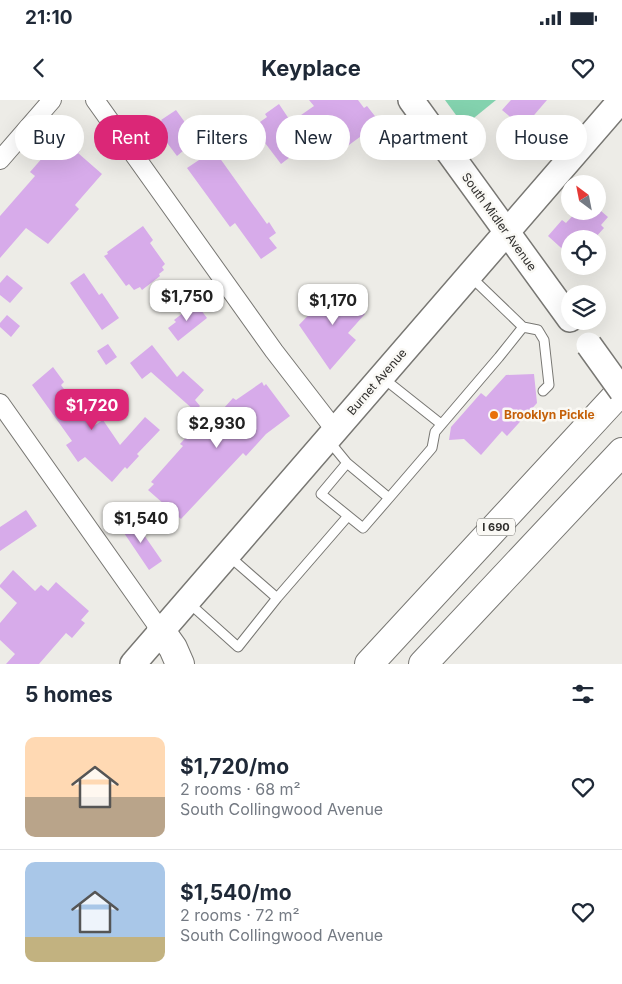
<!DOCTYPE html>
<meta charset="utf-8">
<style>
body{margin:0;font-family:Inter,sans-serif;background:#f2f2f3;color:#1f2937;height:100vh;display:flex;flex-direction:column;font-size:19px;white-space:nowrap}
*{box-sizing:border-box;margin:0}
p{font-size:16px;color:#747a83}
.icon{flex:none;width:28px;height:28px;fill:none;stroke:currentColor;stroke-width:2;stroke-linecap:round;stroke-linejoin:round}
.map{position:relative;height:564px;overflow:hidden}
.details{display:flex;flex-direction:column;background:#fff;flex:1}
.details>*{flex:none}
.hud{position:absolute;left:15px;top:15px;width:592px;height:45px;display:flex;gap:10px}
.needle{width:32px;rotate:328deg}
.controls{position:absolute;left:561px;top:75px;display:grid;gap:10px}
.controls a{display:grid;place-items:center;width:45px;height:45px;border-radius:50%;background:#fff;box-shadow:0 5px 20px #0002;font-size:25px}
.price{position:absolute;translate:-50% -42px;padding:0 11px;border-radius:10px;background:#fff;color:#222;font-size:16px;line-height:32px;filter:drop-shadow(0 1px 2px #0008)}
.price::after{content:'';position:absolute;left:50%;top:30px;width:15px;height:11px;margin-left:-8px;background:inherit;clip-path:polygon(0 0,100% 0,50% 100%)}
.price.current{background:#db2777;color:#fff}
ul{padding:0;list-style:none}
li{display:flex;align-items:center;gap:15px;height:125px;padding:0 25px}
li+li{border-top:1px solid #e0e1e3}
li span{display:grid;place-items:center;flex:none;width:140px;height:100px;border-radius:10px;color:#555}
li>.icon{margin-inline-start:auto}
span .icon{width:60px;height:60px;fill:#fffc;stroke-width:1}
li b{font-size:21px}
h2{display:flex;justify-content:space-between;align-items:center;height:60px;padding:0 25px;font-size:21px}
.pill{padding:0 18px;border-radius:22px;background:#fff;box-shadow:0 5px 20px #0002;font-size:18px;line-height:45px}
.pill.current{background:#db2777;color:#fff}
.status{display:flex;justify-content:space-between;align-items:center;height:35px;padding:0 25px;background:#fff;direction:ltr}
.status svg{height:14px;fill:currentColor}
header{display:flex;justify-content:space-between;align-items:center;height:65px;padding:0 25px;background:#fff;font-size:22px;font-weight:700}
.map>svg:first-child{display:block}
.green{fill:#83d2ae}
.building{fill:#d7abea}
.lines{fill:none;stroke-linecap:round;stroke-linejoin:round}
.lane-casing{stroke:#787773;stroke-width:11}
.street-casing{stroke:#787773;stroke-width:20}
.secondary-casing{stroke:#787773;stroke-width:28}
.highway-casing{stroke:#787773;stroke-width:30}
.lane{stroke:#fff;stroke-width:9}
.street{stroke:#fff;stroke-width:18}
.secondary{stroke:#fff;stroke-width:25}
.highway{stroke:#fff;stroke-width:28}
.secondary-bridge-casing{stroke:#787773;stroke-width:28;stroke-linecap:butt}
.secondary-bridge{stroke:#fff;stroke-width:25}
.food-dot{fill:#e8710a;stroke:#faf9f5;stroke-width:2}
.labels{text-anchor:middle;stroke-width:5;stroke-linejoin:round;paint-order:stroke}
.shield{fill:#faf9f5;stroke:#6d6c69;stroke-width:1}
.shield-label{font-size:11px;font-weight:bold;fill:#302f2d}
.street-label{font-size:12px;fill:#302f2d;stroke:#faf9f5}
.food-label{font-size:12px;font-weight:bold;fill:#c56008;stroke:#faf9f5;text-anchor:start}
</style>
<div class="status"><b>21:10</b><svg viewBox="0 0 49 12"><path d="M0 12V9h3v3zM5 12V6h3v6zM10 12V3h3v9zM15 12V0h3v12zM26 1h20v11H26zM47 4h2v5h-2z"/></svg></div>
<header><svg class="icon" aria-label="back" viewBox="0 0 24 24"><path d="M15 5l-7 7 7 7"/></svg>Keyplace<svg class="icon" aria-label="heart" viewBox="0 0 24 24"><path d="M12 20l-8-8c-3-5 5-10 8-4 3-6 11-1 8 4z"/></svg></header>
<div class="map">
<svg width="622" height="564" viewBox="0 0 622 564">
<rect width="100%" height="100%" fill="#edece7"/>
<path class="green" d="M445,0H496L464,26Z"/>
<path class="building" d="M309,0H358L364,8L367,6L378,20L362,31L364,34L338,53L324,34L307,44L281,64L262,39L248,49L239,37L267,17L265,14L279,4L291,22L314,6Z
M511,0H547L523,28L502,10Z
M176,10L197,39L177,56L155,27L162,21L161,20Z
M66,39L80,51L78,53L102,74L75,105L79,109L48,144L26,128L0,158V116L35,76L30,72L44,56L48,59Z
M214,50L267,124L269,122L276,133L269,138L277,148L261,159L235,123L230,127L187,68Z
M577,111H601L608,117L601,125L604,128L594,139H570V156L548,136L562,120L566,123Z
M143,126L153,140L150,143L165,164L162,167L164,170L159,174L160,176L142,190L140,187L134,190L129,184L126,186L104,156L108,154L107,152Z
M84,173L99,195L102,193L119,218L102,230L70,183Z
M7,175L23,188L10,203L0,195V183Z
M337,185L363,208L361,210L365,214L348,233L356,240L330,270L299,225Z
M192,206L194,209L198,206L207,218L178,241L168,228L176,222L174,220Z
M7,215L20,226L11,237L0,227V223Z
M108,244L117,257L106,265L97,251Z
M152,245L177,277L183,271L204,290L195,300L200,306L195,311L151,272L142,279L130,263Z
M53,267L64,282L61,285L92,327L103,320L120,345L145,317L160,330L137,354L139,356L127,369L125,367L112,382L85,357L78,362L66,345L72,341L32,285Z
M534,274L537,303L507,336L502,331L481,355L464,339L449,340L451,327L481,293L486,297L506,275Z
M262,282L264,286L266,284L290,316L266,334L246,356L243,353L181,419L148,390L154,384L151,382L183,346L180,344L190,333L196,339L233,298L236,300Z
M26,410L37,426L0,451V427Z
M133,419L162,461L149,470L120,427Z
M13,470L35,491L41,485L48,491L56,482L89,511L81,520L85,523L72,538L66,533L39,564H6L15,554L0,540V523L17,503L0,487V485Z"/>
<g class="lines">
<g class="lane-casing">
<path id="lane" d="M523,227L538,230L544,240L549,285L543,291
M383,278L441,324
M329,341L347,363L389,398L432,348L435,332L499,257L523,227L470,176
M347,363L321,394L363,428L389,398
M229,456L277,498L348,416
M189,503L238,547L277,498"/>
</g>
<g class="street-casing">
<path id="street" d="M95,0L274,251L335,330
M0,60L52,0
M0,303L161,531"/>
</g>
<g class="secondary-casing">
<path id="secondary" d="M411,0L570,219
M133,564L621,0"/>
</g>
<g class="highway-casing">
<path id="highway" d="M161,531L173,548L180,564
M369,564L622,290
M423,564L622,352"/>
</g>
<use href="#lane" class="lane"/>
<use href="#street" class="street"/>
<use href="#secondary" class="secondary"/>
<use href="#highway" class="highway"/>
<g class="secondary-bridge-casing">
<path id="secondary-bridge" d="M589,245L622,291"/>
</g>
<use href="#secondary-bridge" class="secondary-bridge"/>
</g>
<circle class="food-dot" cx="494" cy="315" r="5"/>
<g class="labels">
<rect class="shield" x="477" y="418.5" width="38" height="17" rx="4"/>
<g class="shield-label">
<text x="496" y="431">I 690</text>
</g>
<g class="street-label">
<text transform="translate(499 122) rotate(54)" y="4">South Midler Avenue</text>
<text transform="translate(377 282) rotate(-49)" y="4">Burnet Avenue</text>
</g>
<g class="food-label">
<text x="504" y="319">Brooklyn Pickle</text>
</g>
</g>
</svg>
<div class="controls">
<a><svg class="needle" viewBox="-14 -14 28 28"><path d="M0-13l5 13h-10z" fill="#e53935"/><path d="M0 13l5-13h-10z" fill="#747a83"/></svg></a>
<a><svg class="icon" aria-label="locate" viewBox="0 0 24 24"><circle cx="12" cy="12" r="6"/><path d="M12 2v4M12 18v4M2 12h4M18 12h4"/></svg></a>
<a><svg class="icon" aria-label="layers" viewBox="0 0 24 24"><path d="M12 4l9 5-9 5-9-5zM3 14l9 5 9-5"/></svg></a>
</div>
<b class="price" style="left:187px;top:222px">$1,750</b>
<b class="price" style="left:333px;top:226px">$1,170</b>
<b class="price current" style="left:92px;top:331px">$1,720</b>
<b class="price" style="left:217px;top:349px">$2,930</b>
<b class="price" style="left:141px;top:444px">$1,540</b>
<div class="hud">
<a class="pill">Buy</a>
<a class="pill current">Rent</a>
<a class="pill">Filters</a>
<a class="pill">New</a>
<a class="pill">Apartment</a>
<a class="pill">House</a>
</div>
</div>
<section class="details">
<h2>5 homes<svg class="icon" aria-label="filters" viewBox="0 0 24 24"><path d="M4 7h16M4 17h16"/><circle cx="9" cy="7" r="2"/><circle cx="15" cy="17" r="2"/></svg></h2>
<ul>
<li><span style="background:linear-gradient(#ffd9b3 60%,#b9a48a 0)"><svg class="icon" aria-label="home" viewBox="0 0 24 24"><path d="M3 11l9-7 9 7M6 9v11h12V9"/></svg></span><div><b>$1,720/mo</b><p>2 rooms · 68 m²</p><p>South Collingwood Avenue</p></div><svg class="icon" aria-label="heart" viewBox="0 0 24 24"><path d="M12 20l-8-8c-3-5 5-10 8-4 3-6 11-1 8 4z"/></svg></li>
<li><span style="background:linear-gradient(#a9c7e8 75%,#c2b280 0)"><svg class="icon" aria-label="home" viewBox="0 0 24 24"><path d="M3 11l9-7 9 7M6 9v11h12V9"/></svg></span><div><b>$1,540/mo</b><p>2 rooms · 72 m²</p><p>South Collingwood Avenue</p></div><svg class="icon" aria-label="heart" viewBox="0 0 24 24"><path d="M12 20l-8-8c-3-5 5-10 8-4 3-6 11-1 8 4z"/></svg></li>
</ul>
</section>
